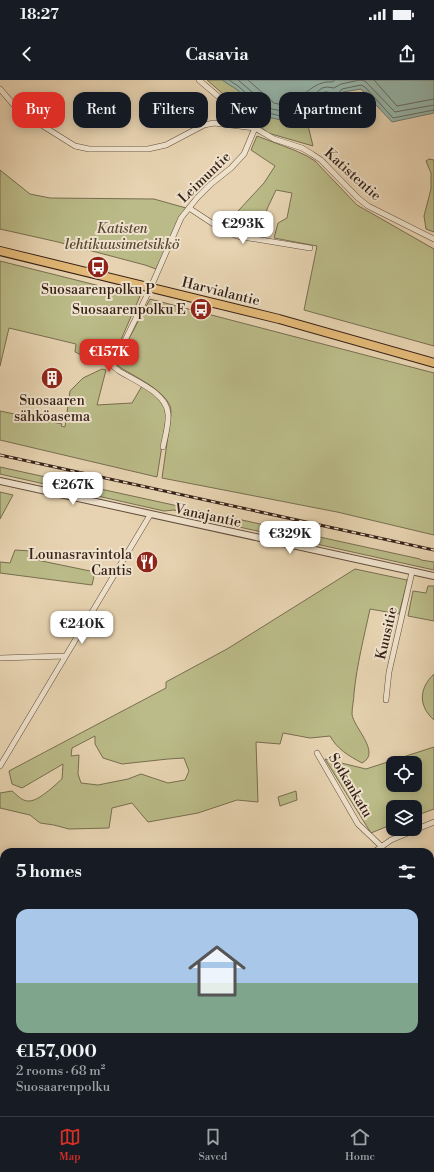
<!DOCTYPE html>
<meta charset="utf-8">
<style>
body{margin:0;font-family:"Libre Bodoni",serif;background:#20242c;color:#f1f3f6;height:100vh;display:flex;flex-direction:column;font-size:15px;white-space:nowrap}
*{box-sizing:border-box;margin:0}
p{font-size:13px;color:#9ea1a6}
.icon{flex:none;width:22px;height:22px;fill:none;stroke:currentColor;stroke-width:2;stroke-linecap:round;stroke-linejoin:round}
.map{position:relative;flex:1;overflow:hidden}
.details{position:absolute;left:0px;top:768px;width:434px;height:268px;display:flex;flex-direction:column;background:#171b24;border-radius:12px 12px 0 0;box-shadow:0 2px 10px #0003}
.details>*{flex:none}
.hud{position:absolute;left:12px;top:12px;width:410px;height:36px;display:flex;gap:8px}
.tools{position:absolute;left:386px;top:676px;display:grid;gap:8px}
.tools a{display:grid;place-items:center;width:36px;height:36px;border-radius:8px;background:#171b24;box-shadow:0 2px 10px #0003;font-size:20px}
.price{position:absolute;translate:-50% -34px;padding:0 9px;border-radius:8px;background:#fff;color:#222;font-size:13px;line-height:26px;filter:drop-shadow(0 1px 2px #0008)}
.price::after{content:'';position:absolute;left:50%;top:24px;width:12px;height:9px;margin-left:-6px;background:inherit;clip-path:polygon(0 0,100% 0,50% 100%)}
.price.active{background:#d93025;color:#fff}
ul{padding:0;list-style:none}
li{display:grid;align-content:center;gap:8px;height:212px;padding:0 16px}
li span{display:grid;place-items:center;height:124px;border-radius:12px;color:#555}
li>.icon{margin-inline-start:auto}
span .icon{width:72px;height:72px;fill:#fffc;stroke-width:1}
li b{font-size:17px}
h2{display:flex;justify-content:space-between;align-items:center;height:48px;padding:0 16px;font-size:17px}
.chip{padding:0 14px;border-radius:12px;background:#171b24;box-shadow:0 2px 10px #0003;font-size:14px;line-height:36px}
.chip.active{background:#d93025;color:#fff}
.status{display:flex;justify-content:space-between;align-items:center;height:28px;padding:0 20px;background:#171b24;direction:ltr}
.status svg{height:11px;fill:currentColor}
header{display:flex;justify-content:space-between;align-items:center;height:52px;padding:0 16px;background:#171b24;font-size:18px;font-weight:600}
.menu{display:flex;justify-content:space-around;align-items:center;height:56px;border-top:1px solid #363941;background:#171b24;font-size:11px;color:#9ea1a6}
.menu a{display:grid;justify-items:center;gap:2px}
.menu .active{color:#d93025}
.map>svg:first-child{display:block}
.green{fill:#babb88;stroke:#786e50;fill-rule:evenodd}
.water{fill:#97b7ad;stroke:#707b71}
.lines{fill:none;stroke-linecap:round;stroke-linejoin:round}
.shore{stroke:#666c62;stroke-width:1}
.minor-casing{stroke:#624e3e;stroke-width:6}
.tertiary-casing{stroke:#624e3e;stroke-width:8}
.trunk-casing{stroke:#362117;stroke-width:10}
.minor{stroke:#efe2cc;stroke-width:5}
.tertiary{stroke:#efe2cc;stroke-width:6}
.trunk{stroke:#e4ba78;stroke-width:8}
.rail-casing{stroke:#362117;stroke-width:3}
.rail{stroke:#efe2cc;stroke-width:1.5;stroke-dasharray:4.5;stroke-linecap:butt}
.labels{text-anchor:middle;stroke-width:4;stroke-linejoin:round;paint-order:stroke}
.street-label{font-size:14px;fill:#362117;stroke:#efe2cc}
.park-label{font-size:14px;font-style:italic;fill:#574833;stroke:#efe2cc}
.poi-label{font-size:14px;fill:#362117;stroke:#efe2cc}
</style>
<div class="status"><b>18:27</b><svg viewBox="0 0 49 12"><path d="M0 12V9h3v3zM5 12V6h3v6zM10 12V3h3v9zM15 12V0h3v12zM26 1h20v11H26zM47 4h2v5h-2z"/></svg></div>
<header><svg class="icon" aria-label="back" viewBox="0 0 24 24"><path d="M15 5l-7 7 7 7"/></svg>Casavia<svg class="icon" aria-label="share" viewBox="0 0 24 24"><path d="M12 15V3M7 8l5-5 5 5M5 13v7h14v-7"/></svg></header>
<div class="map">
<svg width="434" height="1036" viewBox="0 0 434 1036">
<rect width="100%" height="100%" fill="#e7d3b1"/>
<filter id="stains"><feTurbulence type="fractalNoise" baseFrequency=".005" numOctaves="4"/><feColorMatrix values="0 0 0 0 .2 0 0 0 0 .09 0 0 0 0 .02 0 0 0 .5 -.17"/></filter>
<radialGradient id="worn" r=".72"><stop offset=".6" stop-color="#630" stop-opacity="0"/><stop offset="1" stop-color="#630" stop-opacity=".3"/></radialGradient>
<path class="green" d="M207,0H222L290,42L305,33L313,66L268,53Z
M257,56L294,70L307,76L315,81L357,125L434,169V266L304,230L317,166L274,158L278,143L287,138L292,113L276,110L267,129L263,154L236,150L226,144L264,103L275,86L251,70Z
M429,79L434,80V152L426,149L424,136L431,109V93L426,81Z
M0,90L30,114L50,118L154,119L186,128L156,189L145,185L58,162L0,149Z
M0,181L140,216L113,278C97,285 89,278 75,272L76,264L9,248L0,286Z
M150,219L434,293V455L337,432L162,398L171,335C171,332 171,328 170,326C163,309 133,296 118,286L116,283Z
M102,289L106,290L97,325L132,323L142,306L160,318L167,334L157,397L0,360V331L62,344L61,346L65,347L70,311L83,298Z
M0,387L420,479L421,480L434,482V490L230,445L174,430L164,431L0,394Z
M0,412L13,415L0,439Z
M15,470L31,471L32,479L95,492L92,505L0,493V482L10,483Z
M355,489L407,500V502L399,534L370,529C364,557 357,584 354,613C354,620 352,627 352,634C353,647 382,673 362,683C349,676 337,669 330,656L310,658L283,653L280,664L256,662L258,722L237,720L198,733L148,742L132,723L112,728L109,748L69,749L54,745L40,743L30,735L0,728V713L12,711C17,715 22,721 28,721C38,722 55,705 62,699L63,684L22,708L12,704L9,691L166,608V602L227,569ZM95,656V664L103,678L122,684L168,679L184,678L189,691L185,700L168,703L141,694L128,699L98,705L81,703L78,694L79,675L71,676L72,668Z
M428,506H434V541L408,536L413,511L426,513Z
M434,594V640C418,626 419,608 434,594Z
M434,667V729L415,736V727H393V744L371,753L325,679L366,689ZM393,683H415V705H393Z
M296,711L297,720L280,726L278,717Z
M0,878H4V1032H69L67,1036H0Z
M430,1022L434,1024V1036H359L353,1032H430Z"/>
<path class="water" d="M222,0H434V33L392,42L361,9L343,12V18L339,20L326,16L305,33L290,42L268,37L236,9Z
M148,1032H187V1034L198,1032H227V1036H148Z
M241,1032H353L359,1036H241Z"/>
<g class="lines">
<path class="shore" d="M229,0L238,6L269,33L288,38L303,30L324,12H327L337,15L342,9L361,5L365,7L393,38L434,30
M238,0L272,29L288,32L300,26L322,8L327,7L334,8L341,4L360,0L365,1L395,32L434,25
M248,0L274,23L287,26C302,19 314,0 332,2L335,0
M374,0L397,26L434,19"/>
<g class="minor-casing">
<path id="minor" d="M199,0L255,48L274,59L302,68L312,74L321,80L358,118L368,126L434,159
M0,9L19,31L75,66L89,69H148L166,65L204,45L214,43L255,48L244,74L231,88L211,104L197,118L181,138L151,207L114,283V287L119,291C135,301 167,313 168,334C169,344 165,357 163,367
M189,128L218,147L237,156L310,168
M0,578L65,576
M386,620L389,592L412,492
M317,673L358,744L381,766
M0,686L150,435
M374,772L391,760L434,742
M0,874L4,875"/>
</g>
<g class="tertiary-casing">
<path id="tertiary" d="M0,401L434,496"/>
</g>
<g class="trunk-casing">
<path id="trunk" d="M0,171L279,239L434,283"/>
</g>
<use href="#minor" class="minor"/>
<use href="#tertiary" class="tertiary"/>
<use href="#trunk" class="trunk"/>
<g class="rail-casing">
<path id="rail" d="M0,375L434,470"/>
</g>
<use href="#rail" class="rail"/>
</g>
<defs>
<g id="bus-disc" transform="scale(1.15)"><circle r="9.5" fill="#8f2418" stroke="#efe2cc"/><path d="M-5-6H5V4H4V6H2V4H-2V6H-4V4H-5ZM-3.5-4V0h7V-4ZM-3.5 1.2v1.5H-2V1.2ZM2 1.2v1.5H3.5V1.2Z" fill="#fff"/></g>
<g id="building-disc" transform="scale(1.15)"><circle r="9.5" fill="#8f2418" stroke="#efe2cc"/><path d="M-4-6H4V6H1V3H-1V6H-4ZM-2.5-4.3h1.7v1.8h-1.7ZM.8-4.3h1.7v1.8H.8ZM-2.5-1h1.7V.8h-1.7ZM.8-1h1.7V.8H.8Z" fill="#fff"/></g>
<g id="restaurant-disc" transform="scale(1.15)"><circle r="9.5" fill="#8f2418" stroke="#efe2cc"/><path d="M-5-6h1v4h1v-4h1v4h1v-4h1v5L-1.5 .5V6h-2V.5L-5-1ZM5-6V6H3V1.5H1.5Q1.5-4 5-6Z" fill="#fff"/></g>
</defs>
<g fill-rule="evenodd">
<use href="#bus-disc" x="98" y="187"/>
<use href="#bus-disc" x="201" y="229"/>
<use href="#building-disc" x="52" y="298"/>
<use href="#restaurant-disc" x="147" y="482"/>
</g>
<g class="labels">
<g class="street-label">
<text transform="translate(353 94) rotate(42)" y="5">Katistentie</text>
<text transform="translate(204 97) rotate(-44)" y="5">Leimuntie</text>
<text transform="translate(221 211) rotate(14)" y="5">Harvialantie</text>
<text transform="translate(208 435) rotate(12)" y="5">Vanajantie</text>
<text transform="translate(386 553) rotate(-77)" y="5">Kuusitie</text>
<text transform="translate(351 705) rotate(59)" y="5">Sotkankatu</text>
</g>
<g class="park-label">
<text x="122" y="153">Katisten<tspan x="122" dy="16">lehtikuusimetsikkö</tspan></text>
</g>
<g class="poi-label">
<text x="98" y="214">Suosaarenpolku P</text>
<text x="186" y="234" text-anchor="end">Suosaarenpolku E</text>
<text x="52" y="325">Suosaaren<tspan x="52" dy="16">sähköasema</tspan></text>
<text x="132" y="479" text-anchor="end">Lounasravintola<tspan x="132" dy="16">Cantis</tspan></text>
</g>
</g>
<rect width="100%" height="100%" filter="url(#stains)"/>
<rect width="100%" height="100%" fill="url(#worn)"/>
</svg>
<div class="tools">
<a><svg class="icon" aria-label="locate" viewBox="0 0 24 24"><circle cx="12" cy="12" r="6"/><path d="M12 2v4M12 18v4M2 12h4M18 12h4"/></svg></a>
<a><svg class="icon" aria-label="layers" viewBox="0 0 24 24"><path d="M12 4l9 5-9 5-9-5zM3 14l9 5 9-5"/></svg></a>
</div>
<b class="price" style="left:243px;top:165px">€293K</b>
<b class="price active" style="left:109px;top:293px">€157K</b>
<b class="price" style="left:73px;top:426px">€267K</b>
<b class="price" style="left:290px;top:475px">€329K</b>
<b class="price" style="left:82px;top:565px">€240K</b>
<div class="hud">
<a class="chip active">Buy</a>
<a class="chip">Rent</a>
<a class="chip">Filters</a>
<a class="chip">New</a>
<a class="chip">Apartment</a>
</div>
<section class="details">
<h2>5 homes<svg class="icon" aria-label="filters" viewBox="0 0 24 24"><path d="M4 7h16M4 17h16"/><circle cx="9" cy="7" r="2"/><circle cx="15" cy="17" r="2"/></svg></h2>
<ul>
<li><span style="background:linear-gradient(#a9c7e8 60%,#7fa58c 0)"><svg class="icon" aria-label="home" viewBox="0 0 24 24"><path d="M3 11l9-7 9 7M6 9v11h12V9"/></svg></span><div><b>€157,000</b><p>2 rooms · 68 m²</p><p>Suosaarenpolku</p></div></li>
</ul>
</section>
</div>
<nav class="menu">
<a class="active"><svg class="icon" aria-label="map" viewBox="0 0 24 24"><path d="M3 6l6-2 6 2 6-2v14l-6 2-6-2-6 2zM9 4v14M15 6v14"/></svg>Map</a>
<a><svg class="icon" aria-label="saved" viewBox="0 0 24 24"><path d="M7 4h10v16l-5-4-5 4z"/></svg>Saved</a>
<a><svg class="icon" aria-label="home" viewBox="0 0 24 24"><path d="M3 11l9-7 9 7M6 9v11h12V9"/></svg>Home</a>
</nav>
